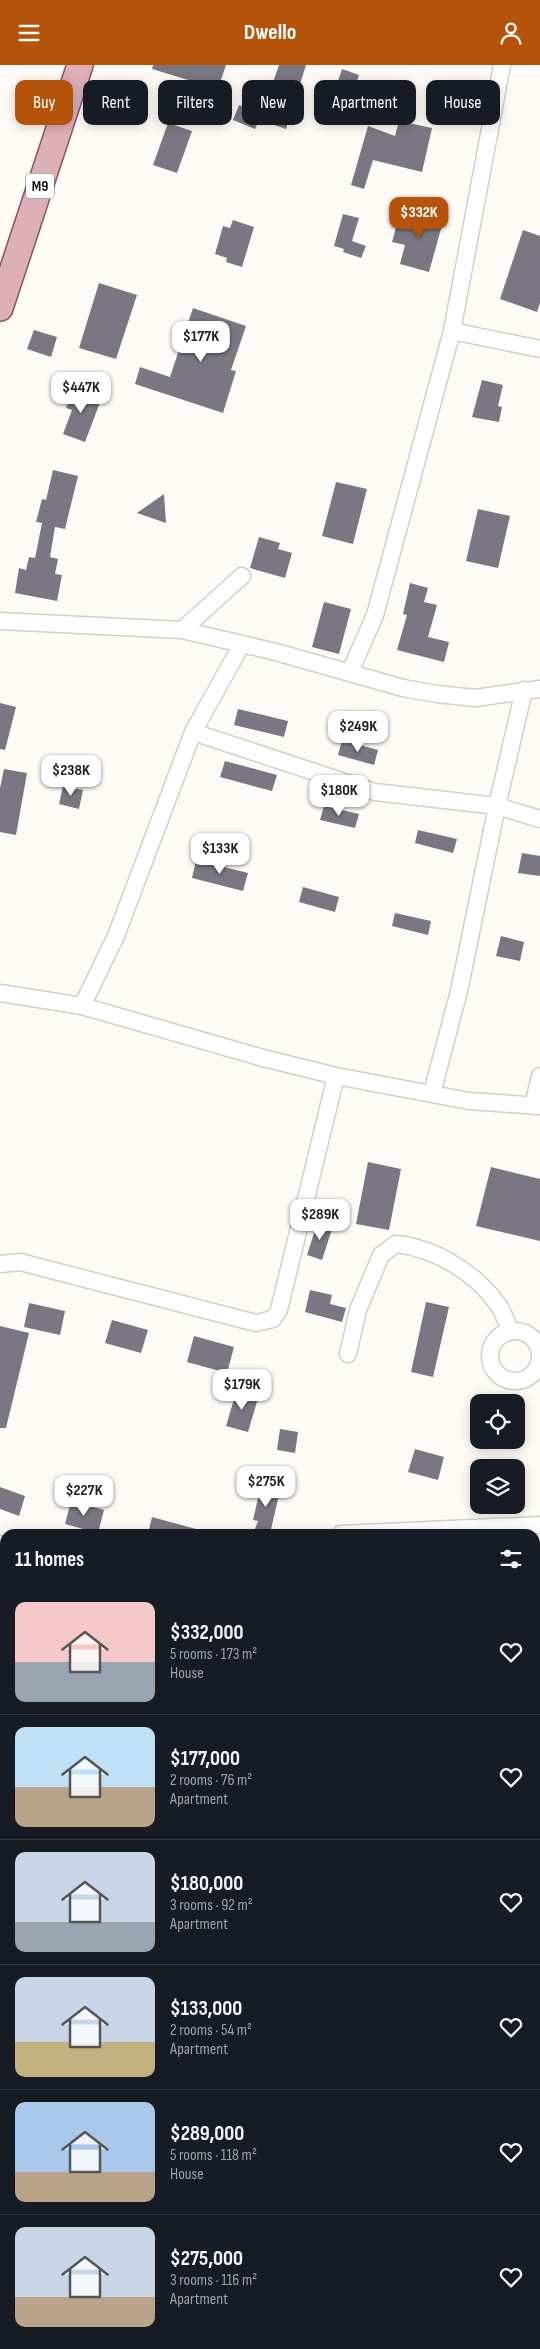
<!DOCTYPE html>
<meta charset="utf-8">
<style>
body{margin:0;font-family:"Sofia Sans Condensed",sans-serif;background:#20242c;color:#f1f3f6;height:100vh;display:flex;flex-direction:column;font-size:19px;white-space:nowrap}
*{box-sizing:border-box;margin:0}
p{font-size:16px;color:#9ea1a6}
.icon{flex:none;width:28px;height:28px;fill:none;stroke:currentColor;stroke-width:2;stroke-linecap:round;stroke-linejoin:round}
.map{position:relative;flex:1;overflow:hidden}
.side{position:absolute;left:0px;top:1464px;width:540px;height:821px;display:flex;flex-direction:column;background:#171b24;border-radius:15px 15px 0 0;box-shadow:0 2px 12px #0003}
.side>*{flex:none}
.hud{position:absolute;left:15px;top:15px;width:510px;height:45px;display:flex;gap:10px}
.tools{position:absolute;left:470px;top:1329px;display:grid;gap:10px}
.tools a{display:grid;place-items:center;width:55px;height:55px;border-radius:10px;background:#171b24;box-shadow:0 2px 12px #0003;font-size:25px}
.price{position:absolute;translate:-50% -42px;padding:0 11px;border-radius:10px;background:#fff;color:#222;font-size:16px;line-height:32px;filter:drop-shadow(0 1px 2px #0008)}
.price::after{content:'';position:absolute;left:50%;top:30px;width:15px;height:11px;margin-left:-8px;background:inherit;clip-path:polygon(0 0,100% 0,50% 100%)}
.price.current{background:#b45309;color:#fff}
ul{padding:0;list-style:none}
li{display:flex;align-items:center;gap:15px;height:125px;padding:0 15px}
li+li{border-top:1px solid #363941}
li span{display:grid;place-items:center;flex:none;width:140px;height:100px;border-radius:10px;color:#555}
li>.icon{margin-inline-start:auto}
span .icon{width:60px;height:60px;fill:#fffc;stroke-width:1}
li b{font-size:21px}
h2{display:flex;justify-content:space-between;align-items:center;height:60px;padding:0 15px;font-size:21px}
.tag{padding:0 18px;border-radius:10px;background:#171b24;box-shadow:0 2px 12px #0003;font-size:18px;line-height:45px}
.tag.current{background:#b45309;color:#fff}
header{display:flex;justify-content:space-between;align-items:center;height:65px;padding:0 15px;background:#b45309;color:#fff;font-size:22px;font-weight:700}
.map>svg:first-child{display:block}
.building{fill:#7a7782}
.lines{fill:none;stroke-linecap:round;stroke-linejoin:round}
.minor-casing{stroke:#d5cec3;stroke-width:19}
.primary-casing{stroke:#88555f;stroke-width:28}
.path{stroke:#8e8b88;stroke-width:3;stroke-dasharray:5 2.5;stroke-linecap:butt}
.minor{stroke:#fff;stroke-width:16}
.primary{stroke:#ddafb9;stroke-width:25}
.labels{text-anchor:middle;stroke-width:4.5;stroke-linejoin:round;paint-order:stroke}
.shield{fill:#fff;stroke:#5c5a58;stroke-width:1}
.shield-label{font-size:15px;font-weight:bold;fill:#161310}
</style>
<header><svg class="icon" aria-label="menu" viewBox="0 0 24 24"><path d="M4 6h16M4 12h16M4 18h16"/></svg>Dwello<svg class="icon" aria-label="person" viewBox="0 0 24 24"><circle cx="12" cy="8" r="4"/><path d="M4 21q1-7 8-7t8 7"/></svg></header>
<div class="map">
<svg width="540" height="2284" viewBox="0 0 540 2284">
<rect width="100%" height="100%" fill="#fefbf7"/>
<path class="building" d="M153,0H226L218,24L152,4Z
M279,0H306L286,64L266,57L280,19L273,17Z
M342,4L359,10L354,25L337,19Z
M239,40L262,49L255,64L233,55Z
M399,56L432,63L422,107L373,95L364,124L351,120L368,61L395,71Z
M168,58L192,66L177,108L153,100Z
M412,144L444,153L429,207L400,199L405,180L392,177L398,155L408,157Z
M343,149L359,153L352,176L366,181L361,193L343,187L344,184L334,181Z
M233,155L254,162L242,202L226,197L227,193L215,189L223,161L230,163Z
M523,165L540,171V238L537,247L500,234Z
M99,218L137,230L116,294L79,283Z
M193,243L246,261L231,305L236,306L223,348L135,319L140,302L170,312Z
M34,265L57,272L51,292L27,284Z
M482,315L503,320L498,341L502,342L499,357L472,352Z
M74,322L102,332L85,377L63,369L72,345L66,343Z
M53,405L78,411L65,464L55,462L50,492L58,494L55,509L62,510L57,536L15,528L19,503L26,505L29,492L35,493L42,458L36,457L42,434L46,435Z
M336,417L367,424L353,479L322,471Z
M164,429L166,458L137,448Z
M478,444L510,451L498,503L466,496Z
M259,472L280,478L278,484L292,488L285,513L250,503Z
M410,518L428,523L424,537L437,540L428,572L449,577L444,597L397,585L407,550L403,549Z
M324,537L351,544L339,589L312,582Z
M0,638L16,642L5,685L0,684Z
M238,644L288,656L284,672L234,660Z
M342,675L378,685L374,700L338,690Z
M225,696L277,710L272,726L220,712Z
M4,704L27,708L16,770L0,767V723Z
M63,721L83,725L79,744L59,739Z
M324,741L359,749L355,763L320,755Z
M418,765L457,774L453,788L415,778Z
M522,788L540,791V811L518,808Z
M196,795L248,808L243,826L192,813Z
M303,822L339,832L335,847L299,837Z
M395,848L431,856L428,870L392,861Z
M501,871L524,877L520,896L496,891Z
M368,1097L401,1104L389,1165L356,1159Z
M491,1102L540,1114V1176L476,1161Z
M318,1156L333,1161L322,1195L307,1190Z
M310,1225L332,1230L330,1239L346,1243L342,1257L305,1247Z
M426,1237L449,1242L433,1312L411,1307Z
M29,1238L65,1246L60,1270L24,1262Z
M112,1255L148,1265L141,1288L105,1278Z
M0,1261L29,1268L6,1363H0Z
M194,1271L234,1282L227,1308L187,1297Z
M237,1324L259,1330L248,1367L226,1361Z
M280,1364L298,1367L295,1388L277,1385Z
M415,1384L444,1392L438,1415L408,1407Z
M262,1416L281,1421L270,1469H253L258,1456L253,1455Z
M0,1422L25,1431L19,1451L0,1444Z
M71,1436L104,1445L98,1468L65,1459Z
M152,1452L196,1464L195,1469H148Z"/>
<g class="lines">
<g class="minor-casing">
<path id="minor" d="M452,266L540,284
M0,556L182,565L276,587L403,623L437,629L475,633L540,624
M182,565L242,511
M242,579L193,667L375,727L497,741L459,926L432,1028
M350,607L375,550L452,266L502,0
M524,625L497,741L540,754
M0,928L82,941L263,993L336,1011L469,1036L540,1041
M82,941L116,871L193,667
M533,1041L540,1011
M0,1199L20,1197L256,1258L273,1254L279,1245L336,1011
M490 1291a25 25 0 1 1 50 0a25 25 0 1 1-50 0Z
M348,1289L358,1245L381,1190L396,1179C436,1183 477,1209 499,1241C504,1249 507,1258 510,1266
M341,1469L540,1460
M0,1479L5,1480
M0,1685L5,1687
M314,2284L315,2280"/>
</g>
<g class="primary-casing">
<path id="primary" d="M0,243L80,0"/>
</g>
<path class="path" d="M535,2003L540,1997"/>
<use href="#minor" class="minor"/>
<use href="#primary" class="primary"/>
</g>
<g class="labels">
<rect class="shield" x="26" y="108.5" width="28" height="25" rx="4"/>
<g class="shield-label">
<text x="40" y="126">M9</text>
</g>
</g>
</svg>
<div class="tools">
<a><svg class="icon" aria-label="locate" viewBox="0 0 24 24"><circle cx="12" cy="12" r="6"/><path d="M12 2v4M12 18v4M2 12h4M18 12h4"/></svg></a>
<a><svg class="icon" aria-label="layers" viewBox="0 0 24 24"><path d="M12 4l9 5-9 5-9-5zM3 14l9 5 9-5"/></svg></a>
</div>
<b class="price current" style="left:419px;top:174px">$332K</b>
<b class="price" style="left:201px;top:298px">$177K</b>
<b class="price" style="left:81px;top:349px">$447K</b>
<b class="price" style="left:358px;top:688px">$249K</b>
<b class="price" style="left:71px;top:732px">$238K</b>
<b class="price" style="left:339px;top:752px">$180K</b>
<b class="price" style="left:220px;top:810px">$133K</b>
<b class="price" style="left:320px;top:1176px">$289K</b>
<b class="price" style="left:242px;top:1346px">$179K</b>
<b class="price" style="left:266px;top:1443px">$275K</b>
<b class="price" style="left:84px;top:1452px">$227K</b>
<div class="hud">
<a class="tag current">Buy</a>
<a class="tag">Rent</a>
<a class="tag">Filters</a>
<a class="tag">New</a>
<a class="tag">Apartment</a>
<a class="tag">House</a>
</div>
<section class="side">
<h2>11 homes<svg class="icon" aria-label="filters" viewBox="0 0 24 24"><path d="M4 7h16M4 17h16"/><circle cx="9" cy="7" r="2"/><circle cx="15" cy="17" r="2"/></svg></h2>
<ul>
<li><span style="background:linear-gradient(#f6c9c9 60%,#9aa5b1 0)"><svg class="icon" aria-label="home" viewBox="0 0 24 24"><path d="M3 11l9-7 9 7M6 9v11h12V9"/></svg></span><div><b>$332,000</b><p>5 rooms · 173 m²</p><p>House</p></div><svg class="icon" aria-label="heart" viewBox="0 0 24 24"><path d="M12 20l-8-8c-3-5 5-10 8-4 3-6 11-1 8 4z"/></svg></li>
<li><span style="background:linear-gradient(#bfe0f5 60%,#b9a48a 0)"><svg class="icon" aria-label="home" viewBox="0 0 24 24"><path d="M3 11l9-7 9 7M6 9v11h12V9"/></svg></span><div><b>$177,000</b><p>2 rooms · 76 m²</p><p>Apartment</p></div><svg class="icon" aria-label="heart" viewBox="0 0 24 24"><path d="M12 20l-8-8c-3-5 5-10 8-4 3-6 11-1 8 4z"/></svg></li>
<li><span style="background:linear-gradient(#c9d6e8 70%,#9aa5b1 0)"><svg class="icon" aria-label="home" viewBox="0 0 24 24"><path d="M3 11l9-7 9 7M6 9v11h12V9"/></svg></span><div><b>$180,000</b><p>3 rooms · 92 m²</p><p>Apartment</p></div><svg class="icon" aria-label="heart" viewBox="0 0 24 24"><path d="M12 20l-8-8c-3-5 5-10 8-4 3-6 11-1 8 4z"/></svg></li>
<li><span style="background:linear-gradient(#c9d6e8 65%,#c2b280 0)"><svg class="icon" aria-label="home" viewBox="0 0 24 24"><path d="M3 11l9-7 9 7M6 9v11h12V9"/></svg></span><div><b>$133,000</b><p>2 rooms · 54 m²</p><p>Apartment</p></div><svg class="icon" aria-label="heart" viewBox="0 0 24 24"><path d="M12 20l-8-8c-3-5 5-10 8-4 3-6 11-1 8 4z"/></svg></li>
<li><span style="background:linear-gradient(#a9c7e8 70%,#b9a48a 0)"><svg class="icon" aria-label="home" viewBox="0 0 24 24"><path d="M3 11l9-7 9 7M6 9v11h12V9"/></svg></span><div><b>$289,000</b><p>5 rooms · 118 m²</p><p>House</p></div><svg class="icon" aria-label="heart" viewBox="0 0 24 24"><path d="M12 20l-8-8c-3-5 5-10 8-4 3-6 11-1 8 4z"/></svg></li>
<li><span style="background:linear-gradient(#c9d6e8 70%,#b9a48a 0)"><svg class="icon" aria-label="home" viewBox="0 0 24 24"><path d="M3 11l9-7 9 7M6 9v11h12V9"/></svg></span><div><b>$275,000</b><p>3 rooms · 116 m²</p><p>Apartment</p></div><svg class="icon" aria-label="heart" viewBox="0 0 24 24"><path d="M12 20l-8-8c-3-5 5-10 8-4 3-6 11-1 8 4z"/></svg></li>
</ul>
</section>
</div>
